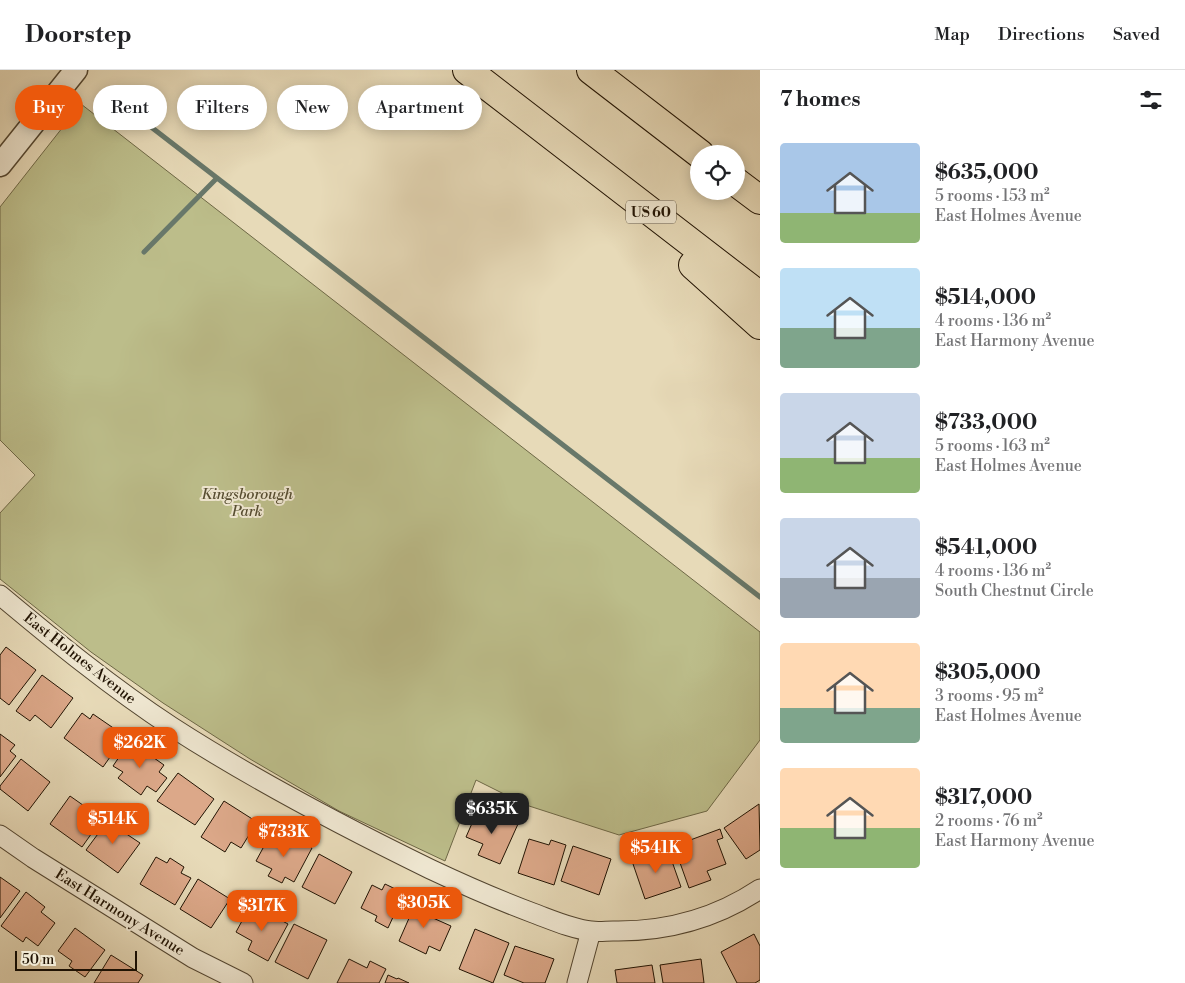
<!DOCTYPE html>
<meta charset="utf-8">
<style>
body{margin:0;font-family:"Libre Bodoni",serif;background:#f6f6f6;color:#202124;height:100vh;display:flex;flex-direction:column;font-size:19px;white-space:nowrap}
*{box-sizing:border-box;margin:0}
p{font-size:16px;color:#757577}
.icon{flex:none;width:28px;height:28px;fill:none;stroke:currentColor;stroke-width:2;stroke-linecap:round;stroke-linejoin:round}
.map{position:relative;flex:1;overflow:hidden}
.side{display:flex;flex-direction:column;background:#fff;width:425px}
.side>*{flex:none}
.hud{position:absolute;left:15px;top:15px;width:475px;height:45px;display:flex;gap:10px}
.buttons{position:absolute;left:690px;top:75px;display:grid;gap:10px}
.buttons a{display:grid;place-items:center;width:55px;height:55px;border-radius:50%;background:#fff;box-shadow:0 2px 12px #0003;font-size:25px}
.scale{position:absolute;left:15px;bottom:12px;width:122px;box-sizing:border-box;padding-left:5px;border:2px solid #211303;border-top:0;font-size:14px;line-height:18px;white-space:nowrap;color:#211303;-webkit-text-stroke:4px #efe7d1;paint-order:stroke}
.price{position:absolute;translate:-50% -42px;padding:0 11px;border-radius:10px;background:#ea580c;color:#fff;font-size:16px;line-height:32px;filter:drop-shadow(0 1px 2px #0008)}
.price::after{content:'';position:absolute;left:50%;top:30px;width:15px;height:11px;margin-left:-8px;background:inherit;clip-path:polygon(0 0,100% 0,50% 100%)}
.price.current{background:#222;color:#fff}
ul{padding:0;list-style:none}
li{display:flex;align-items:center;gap:15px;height:125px;padding:0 20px}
li span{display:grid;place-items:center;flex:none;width:140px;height:100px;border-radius:5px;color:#555}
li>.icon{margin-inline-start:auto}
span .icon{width:60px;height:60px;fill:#fffc;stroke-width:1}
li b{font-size:21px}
h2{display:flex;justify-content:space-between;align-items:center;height:60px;padding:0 20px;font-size:21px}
.tag{padding:0 18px;border-radius:22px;background:#fff;box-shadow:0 2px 12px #0003;font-size:18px;line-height:45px}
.tag.current{background:#ea580c;color:#fff}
header{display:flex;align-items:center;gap:30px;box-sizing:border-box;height:70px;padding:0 25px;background:#fff;border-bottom:1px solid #e0e0e0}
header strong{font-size:24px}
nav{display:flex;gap:28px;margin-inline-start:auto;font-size:18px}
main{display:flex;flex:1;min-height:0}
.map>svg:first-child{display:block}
.green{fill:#bcbd8a;stroke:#6e6846}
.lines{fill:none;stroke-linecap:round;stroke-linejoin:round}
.stream{stroke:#68786a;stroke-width:5}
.building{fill:#dca889;stroke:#211303}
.minor-casing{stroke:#524530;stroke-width:21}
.tertiary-casing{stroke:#524530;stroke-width:25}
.motorway-casing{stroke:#211303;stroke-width:30}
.minor{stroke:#efe7d1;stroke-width:19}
.tertiary{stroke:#efe7d1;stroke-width:22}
.motorway{stroke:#e7dab8;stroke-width:28}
.labels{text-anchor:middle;stroke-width:4;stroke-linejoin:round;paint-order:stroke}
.shield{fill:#efe7d1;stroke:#5f5341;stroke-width:1}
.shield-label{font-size:14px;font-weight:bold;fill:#211303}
.park-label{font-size:15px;font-style:italic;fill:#574e32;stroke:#efe7d1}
.street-label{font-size:15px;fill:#211303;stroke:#efe7d1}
</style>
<header>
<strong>Doorstep</strong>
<nav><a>Map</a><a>Directions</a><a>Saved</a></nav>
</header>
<main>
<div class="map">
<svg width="760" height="913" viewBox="0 0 760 913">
<rect width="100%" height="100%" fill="#e7dab8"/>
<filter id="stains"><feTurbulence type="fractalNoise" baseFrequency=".004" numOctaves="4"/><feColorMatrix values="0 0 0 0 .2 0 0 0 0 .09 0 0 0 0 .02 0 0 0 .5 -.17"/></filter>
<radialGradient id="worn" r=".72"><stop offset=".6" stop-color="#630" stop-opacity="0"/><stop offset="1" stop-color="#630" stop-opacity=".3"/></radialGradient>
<path class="green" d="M81,34L760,562V670L707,741L619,765L526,735L476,710L445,791L339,741L250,689L163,633L91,582L0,509V443L35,405L0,370V137Z"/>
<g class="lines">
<path class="stream" d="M120,33L760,527
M144,182L217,108"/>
</g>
<path class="building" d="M6,577L36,600L9,635L0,628V585Z
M42,605L73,628L51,658L35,645L30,651L16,641Z
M82,643L90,649L93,644L125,666L103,697L64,668Z
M0,664L15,675L10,681L16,686L0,707Z
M130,671L164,695L159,702L167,708L156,722L147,716L141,725L118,708L123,702L113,696Z
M21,689L50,712L28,741L0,719V716Z
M178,703L214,729L195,755L157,731Z
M70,726L97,745L89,756L94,760L82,777L50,754Z
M224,731L257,752L241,778L231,772L225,782L201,767Z
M759,734L760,780L746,789L724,758Z
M477,742L492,749L495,743L518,754L500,794L478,785L483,774L466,767Z
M112,745L126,756L122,761L140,773L118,803L86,780Z
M720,759L723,768L717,770L726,794L707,801L711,810L689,818L674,776Z
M290,766L312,778L294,812L285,807L282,813L268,806L272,799L256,791L269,767L285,775Z
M529,769L549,775L551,770L566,775L554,815L518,803Z
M573,776L611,789L599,825L561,811Z
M668,780L681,817L645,829L632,791Z
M319,784L352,802L335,834L302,817Z
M156,787L167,793L170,788L184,797L181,803L191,808L175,835L140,814Z
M0,807L20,821L0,848Z
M198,809L230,829L211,858L180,839Z
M385,814L410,826L399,848L394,845L388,858L375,851L377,846L361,838L372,815L382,820Z
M26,822L45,837L41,842L55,853L38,876L26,867L23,872L1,856Z
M417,830L437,839L433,848L451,856L440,881L429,876L426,884L399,871Z
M249,838L263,846L267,840L276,845L275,847L288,854L268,891L248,880L252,871L236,862Z
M294,854L327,870L308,909L275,892Z
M75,858L105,880L85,907L69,896L72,891L58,881Z
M475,859L509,873L493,913L459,899Z
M754,864L760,876V910L755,913H737L721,882Z
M515,876L554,889L545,913H524L504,905Z
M111,885L143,905L138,913H94Z
M349,889L367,898L370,891L386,899L379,913H337Z
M701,889L704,913H663L660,895Z
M652,895L655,913H617L615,900Z
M388,905L397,909L398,908L409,913H385Z"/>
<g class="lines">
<g class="minor-casing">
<path id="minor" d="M0,525C55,571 111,617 172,657C254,710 342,756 430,799C464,815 498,830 533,843C552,850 572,859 591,861C598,862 606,861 613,861C667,862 715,849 760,819
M0,765L33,788L193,888L243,913
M577,913L591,861"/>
</g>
<g class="tertiary-casing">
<path id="tertiary" d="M0,95L76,0"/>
</g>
<g class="motorway-casing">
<path id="motorway" d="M467,0L760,226
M591,0L700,84
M736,112L760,130
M693,195L760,255"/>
</g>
<use href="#minor" class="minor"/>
<use href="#tertiary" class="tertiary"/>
<use href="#motorway" class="motorway"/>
</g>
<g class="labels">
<rect class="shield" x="626" y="130.5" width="50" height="23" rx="4"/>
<g class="shield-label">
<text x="651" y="147">US 60</text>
</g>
<g class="park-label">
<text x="247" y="429">Kingsborough<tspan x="247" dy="17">Park</tspan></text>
</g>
<g class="street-label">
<text transform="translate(80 588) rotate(38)" y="5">East Holmes Avenue</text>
<text transform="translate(120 842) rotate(32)" y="5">East Harmony Avenue</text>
</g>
</g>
<rect width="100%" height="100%" filter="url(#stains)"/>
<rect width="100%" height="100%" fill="url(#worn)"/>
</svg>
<div class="buttons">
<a><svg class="icon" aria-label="locate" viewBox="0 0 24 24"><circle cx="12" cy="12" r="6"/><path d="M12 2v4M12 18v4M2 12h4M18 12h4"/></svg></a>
</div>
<div class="scale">50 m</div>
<b class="price" style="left:140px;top:699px">$262K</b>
<b class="price current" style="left:492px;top:765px">$635K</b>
<b class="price" style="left:113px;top:775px">$514K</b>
<b class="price" style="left:284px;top:788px">$733K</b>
<b class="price" style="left:656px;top:804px">$541K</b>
<b class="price" style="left:424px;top:859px">$305K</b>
<b class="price" style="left:262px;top:862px">$317K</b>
<div class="hud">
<a class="tag current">Buy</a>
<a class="tag">Rent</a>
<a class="tag">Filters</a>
<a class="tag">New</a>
<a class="tag">Apartment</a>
</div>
</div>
<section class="side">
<h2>7 homes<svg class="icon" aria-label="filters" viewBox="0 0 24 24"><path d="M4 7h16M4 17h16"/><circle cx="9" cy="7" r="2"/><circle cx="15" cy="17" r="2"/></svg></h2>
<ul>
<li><span style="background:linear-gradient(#a9c7e8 70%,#8fb573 0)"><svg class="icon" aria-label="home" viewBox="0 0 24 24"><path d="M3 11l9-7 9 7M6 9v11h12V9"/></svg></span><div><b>$635,000</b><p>5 rooms · 153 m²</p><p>East Holmes Avenue</p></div></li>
<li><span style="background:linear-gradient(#bfe0f5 60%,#7fa58c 0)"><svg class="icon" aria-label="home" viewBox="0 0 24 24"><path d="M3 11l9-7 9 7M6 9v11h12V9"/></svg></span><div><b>$514,000</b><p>4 rooms · 136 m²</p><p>East Harmony Avenue</p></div></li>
<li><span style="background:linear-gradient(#c9d6e8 65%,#8fb573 0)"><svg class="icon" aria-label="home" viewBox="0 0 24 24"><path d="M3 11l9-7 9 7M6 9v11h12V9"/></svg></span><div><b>$733,000</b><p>5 rooms · 163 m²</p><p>East Holmes Avenue</p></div></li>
<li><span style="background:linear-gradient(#c9d6e8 60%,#9aa5b1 0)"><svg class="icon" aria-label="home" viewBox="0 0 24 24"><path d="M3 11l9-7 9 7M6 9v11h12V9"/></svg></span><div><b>$541,000</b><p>4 rooms · 136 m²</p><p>South Chestnut Circle</p></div></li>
<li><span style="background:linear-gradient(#ffd9b3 65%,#7fa58c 0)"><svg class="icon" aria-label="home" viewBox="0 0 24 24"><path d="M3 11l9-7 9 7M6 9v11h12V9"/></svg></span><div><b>$305,000</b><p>3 rooms · 95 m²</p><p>East Holmes Avenue</p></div></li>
<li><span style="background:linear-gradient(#ffd9b3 60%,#8fb573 0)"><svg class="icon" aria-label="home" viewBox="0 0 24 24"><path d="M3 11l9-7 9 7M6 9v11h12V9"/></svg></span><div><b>$317,000</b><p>2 rooms · 76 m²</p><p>East Harmony Avenue</p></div></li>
</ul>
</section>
</main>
